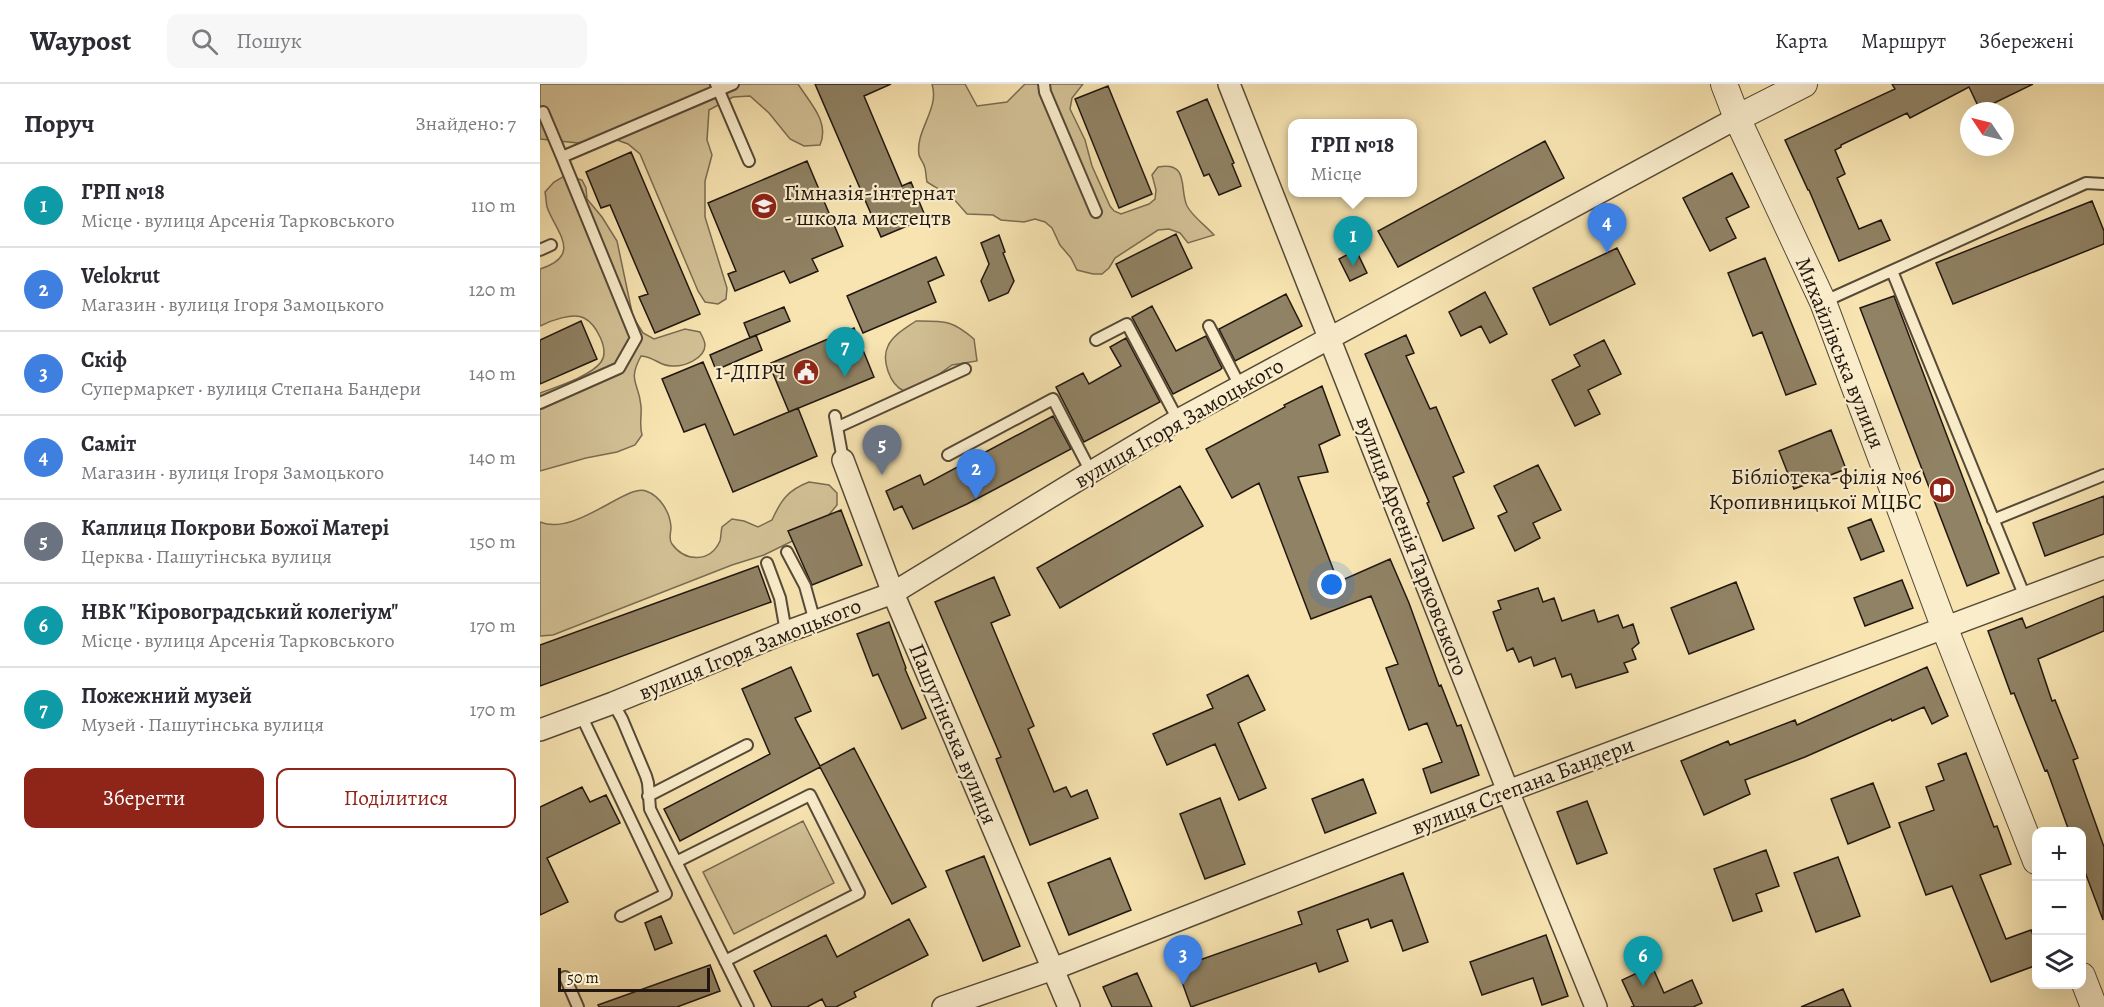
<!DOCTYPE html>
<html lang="uk">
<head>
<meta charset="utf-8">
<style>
  :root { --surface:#fff; --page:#f7f7f7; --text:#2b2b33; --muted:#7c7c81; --line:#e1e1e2; --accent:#8f2418 }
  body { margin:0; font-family:Alegreya,serif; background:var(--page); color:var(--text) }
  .controls { position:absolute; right:18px; bottom:18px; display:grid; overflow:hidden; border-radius:12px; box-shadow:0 6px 24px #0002 }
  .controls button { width:54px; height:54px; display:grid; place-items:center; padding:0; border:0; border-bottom:2px solid var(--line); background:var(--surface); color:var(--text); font:30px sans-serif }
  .compass { position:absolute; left:1420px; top:18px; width:54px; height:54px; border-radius:50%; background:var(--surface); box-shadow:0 6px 24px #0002; rotate:305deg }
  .scale { position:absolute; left:18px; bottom:15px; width:152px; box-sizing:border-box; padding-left:6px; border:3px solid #211710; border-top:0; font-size:16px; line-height:21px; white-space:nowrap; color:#211710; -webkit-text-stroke:4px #faedcc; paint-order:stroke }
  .you { position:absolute; left:792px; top:501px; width:21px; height:21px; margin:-15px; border:4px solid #fff; border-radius:50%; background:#1a73e8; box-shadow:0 0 0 9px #1a73e833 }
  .badge { display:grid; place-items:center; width:39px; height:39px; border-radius:50%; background:var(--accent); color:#fff; font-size:20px; font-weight:700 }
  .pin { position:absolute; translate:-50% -50px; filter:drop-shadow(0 2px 3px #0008) }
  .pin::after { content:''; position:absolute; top:32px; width:21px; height:18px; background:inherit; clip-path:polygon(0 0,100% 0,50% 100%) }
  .popup { position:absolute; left:748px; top:35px; width:129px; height:78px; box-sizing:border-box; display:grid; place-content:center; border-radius:12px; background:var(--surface); filter:drop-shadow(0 2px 4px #0005); font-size:20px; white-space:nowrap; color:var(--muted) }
  .popup b { font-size:22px; color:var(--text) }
  .popup::after { content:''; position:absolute; left:50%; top:100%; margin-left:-12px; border:12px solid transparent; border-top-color:var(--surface) }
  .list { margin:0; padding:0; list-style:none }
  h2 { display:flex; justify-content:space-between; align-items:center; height:78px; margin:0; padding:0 24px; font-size:26px }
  h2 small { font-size:20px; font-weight:400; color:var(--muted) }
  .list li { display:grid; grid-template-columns:39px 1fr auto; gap:18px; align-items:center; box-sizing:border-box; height:84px; padding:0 24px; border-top:2px solid var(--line) }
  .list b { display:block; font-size:22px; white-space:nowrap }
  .list p { margin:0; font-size:20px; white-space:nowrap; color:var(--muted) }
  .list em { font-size:20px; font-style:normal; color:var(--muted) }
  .actions { display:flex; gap:12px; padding:18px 24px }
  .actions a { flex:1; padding:14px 0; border:2px solid var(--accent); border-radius:12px; text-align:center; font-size:21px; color:var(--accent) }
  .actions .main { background:var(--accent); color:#fff }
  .icon { flex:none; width:33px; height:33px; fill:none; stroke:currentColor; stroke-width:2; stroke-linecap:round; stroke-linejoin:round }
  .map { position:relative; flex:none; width:1564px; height:923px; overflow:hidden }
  header { display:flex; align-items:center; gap:36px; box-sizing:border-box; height:84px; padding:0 30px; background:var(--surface); border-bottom:2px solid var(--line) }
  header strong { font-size:28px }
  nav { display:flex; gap:33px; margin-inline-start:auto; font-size:21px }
  .search { width:420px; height:54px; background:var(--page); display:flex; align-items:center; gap:15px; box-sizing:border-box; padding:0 21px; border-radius:12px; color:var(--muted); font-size:22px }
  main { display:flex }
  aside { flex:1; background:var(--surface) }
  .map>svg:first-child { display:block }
  .green { fill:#d3c196; stroke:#7a6c53; stroke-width:1.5 }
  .building { fill:#908264; stroke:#211710; stroke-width:1.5 }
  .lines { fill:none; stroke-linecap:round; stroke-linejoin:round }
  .service-casing { stroke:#564a38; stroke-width:14 }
  .minor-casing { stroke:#564a38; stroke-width:24 }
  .tertiary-casing { stroke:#564a38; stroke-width:28 }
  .service { stroke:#faedcc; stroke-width:10 }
  .minor { stroke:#faedcc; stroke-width:21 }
  .tertiary { stroke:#faedcc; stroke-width:26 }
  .labels { text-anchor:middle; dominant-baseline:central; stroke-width:4.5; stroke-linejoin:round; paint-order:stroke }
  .poi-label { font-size:22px; fill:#211710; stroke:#faedcc; text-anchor:end }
  .street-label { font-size:22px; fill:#211710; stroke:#faedcc }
</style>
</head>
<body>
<header>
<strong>Waypost</strong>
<div class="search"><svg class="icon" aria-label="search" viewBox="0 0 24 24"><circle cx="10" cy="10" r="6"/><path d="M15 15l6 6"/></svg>Пошук</div>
<nav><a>Карта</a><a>Маршрут</a><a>Збережені</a></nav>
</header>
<main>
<aside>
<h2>Поруч<small>Знайдено: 7</small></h2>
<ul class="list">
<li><span class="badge" style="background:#0f9aa8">1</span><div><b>ГРП №18</b><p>Місце · вулиця Арсенія Тарковського</p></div><em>110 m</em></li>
<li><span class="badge" style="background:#3f7fe0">2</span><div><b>Velokrut</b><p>Магазин · вулиця Ігоря Замоцького</p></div><em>120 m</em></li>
<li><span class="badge" style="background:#3f7fe0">3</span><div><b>Скіф</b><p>Супермаркет · вулиця Степана Бандери</p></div><em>140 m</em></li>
<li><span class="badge" style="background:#3f7fe0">4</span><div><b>Саміт</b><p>Магазин · вулиця Ігоря Замоцького</p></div><em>140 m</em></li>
<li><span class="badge" style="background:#6b7280">5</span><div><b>Каплиця Покрови Божої Матері</b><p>Церква · Пашутінська вулиця</p></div><em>150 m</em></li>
<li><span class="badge" style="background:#0f9aa8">6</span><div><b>НВК &quot;Кіровоградський колегіум&quot;</b><p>Місце · вулиця Арсенія Тарковського</p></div><em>170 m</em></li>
<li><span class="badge" style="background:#0f9aa8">7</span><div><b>Пожежний музей</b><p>Музей · Пашутінська вулиця</p></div><em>170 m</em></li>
</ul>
<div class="actions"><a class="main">Зберегти</a><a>Поділитися</a></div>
</aside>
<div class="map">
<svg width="1564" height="923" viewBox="0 0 1564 923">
  <rect width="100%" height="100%" fill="#f7e4b1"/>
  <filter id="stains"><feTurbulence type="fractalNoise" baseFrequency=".00333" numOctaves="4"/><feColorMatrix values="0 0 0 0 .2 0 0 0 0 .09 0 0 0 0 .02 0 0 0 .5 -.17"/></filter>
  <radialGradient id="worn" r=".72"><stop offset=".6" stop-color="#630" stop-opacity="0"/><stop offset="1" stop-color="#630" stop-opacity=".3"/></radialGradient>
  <path class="green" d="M0,0H258C270,19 290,38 280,61L264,62L250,55L229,29L210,12L193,13L169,26L167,56L172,71L165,97V133L187,204L186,215L178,220L165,218L158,207L100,70L88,60L66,52L38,59L0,55Z
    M392,0H425L437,22L467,18L485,0H543L532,14L530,25L545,56L552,82L570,122L574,127L581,130L609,120L615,115L616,106L612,91L618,83C650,77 639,105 647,122C653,133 666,142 674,151L648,159L640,149L629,145L618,146L575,174L569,184L562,190H553L537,186L531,174L520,161L512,144L505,138L495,135L484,138L461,136L453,131L427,130L413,114L387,98C386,94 386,88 385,84C384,79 380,75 379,71C375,46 400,25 392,0Z
    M26,91L42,96L46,104L47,115L62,133L77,157L93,233L103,249L114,255L145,245L160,248C162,252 165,257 165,261C165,275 143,283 132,282C119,282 115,273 101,272C87,298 99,298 101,322C102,332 99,340 102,351L95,361L77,368L46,374L0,387V309C16,303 51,292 61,278C70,266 56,240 44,234C33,228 10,237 0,242V185C44,171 15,147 7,123C6,118 6,113 5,108L14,98Z
    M376,237C405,237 412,236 434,255L437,277L412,281L373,309C370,308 367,309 364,307C350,301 341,276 348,262C353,251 366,244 376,237Z
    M269,398L289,401L297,409V421L277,445L224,471L192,481L13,551L0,552V438C35,453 87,399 106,407C120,412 130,428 131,443C131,450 128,455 132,460C145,478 170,479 180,457C181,453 181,447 182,443L192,435L204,437L218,443L232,436C241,416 248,406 269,398Z
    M263,737L294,799L194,850L163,788Z"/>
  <path class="building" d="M275,0H351L324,12L362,102L371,98L386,134L341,153Z
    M1352,0H1493L1440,26L1429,3L1370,34L1367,29L1301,61V63L1295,66L1305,90L1297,94L1319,145L1341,136L1350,156L1299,177L1269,106H1268L1245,56L1355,5Z
    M568,2L612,110L579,124L535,15Z
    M667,15L694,79L692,80L701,102L679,111L669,90L664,92L637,28Z
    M1005,57L1024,94L858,183L838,147Z
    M91,68L160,230L115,249L99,213L108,210L70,121L61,124L46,88Z
    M267,77L303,162L272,175L278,187L250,199L244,187L195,207L188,190L196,187L168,119Z
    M1192,89L1209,123L1186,134L1196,154L1170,167L1143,114Z
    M1552,117L1564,147V160L1413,220L1396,179Z
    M636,150L652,184L592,213L576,180Z
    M459,151L465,168L463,169L474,197L468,209L449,217L441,197L449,180L441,159Z
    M1077,164L1095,200L1010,241L993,204Z
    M816,166L827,189L810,197L799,175Z
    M396,173L404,191L388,198L396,218L323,249L307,212Z
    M1225,174L1276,300L1246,311L1222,248L1213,252L1188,189Z
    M945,208L967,250L950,259L941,242L921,252L909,228Z
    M746,210L762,242L695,277L679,245Z
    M1354,212L1459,489L1427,502L1320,224Z
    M612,222L636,267L666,252L682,284L680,286L633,310L592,233Z
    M244,223L250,237L210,254L204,239Z
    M41,237L57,275L0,300V256Z
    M314,244L334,293L249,328L229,280Z
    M216,251L222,266L176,286L170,271Z
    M866,251L874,269L866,272L890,325L896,323L924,388L913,393L934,444L903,457L887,419L889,418L825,270Z
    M586,254L620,318L544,358L516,303L543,289L549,300L581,282L570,263Z
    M1064,256L1081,290L1048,306L1060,330L1035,342L1012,296L1040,282L1034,271Z
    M163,278L194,351L258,324L277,372L193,408L165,340L144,348L122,295Z
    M782,302L800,351L779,361L788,388L758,393L798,498L850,475L869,519L899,602L901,601L917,642L921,641L939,691L891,709L883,685L902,678L887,639L869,646L846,584L858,580L831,512L771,535L719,399L692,414L666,365L745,323L744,321Z
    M513,332L531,365L427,420L373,445L362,422L354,426L346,407L380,391L384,401Z
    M1291,346L1306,385L1254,405L1239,367Z
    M998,381L1021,426L993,439L1000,454L975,467L958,432L967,428L954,402Z
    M640,402L663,442L520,524L497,484Z
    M1564,412V450L1505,472L1493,439Z
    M301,426L322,481L272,501L248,447Z
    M1331,435L1344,467L1321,476L1308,444Z
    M218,482L231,518L0,602V561Z
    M454,493L470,531L451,539L494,642L488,645L514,708L526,703L531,713L547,706L558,734L490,761L456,675L461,673L395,518Z
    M1362,496L1373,524L1325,542L1314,514Z
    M1196,498L1214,545L1149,570L1131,524Z
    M998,504L1003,518L1014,514L1022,537L1054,526L1058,538L1078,531L1083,544L1093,540L1099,559L1092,565L1096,575L1084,579L1088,588L1036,604L1031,590L1022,593L1015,574L994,582L991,573L979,578L973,564L967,567L953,528L961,525L958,517Z
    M1564,512V547L1498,575L1512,617L1515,616L1538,674L1533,676L1564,763L1563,836L1542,780V747H1529L1507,686L1505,687L1474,609L1471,610L1448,547L1482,534L1486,544Z
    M349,538L366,584L365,585L386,634L362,645L338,590L333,592L317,550Z
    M251,583L271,627L255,634L280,682L314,664L386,803L352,820L280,683L140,757L124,725L230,670L202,605Z
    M1387,583L1408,632L1392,640L1384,623L1352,637L1351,635L1265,673L1205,696L1210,710L1164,731L1141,677L1188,657L1190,661L1255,636L1257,641Z
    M708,591L725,626L698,639L726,704L699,716L675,660L627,681L613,650L673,624L667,611Z
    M1426,669L1454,743L1457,742L1471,780L1440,791L1466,855L1491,846L1497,860V881L1451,898L1412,802L1386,811L1359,739L1394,726L1386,703L1404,696L1398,680Z
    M823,695L836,729L785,749L772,715Z
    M1333,699L1350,743L1308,760L1291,715Z
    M42,703L50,718L66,711L80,739L7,774L28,818L0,831V723Z
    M680,714L705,780L665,795L640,730Z
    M1047,717L1067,769L1037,780L1017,728Z
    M1226,766L1239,802L1216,810L1222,827L1193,837L1174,785Z
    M444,772L480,862L443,877L406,787Z
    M1298,773L1320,832L1276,848L1254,789Z
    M570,774L591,826L529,851L508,799Z
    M863,789L888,858L863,867L852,836L831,844L828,835L797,846L808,877L779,888L776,879L651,923L637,884L762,840L758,828Z
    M121,832L132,859L115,866L105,839Z
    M369,835L388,871L314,908L316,913L296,923H286L282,915L267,923H232L214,887L286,851L297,873Z
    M1006,851L1028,912L1002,921L993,894L942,911L930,878Z
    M170,881L180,907L137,923H59L58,921Z
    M1112,882L1124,909L1152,896L1162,919L1153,923H1091L1094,922L1082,896Z
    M597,889L612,923H572L563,903Z
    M1303,905L1311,923H1261Z"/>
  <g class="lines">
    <defs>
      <path id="service" d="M176,0L209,77
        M504,0L505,8L556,128
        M3,28L22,73L193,0
        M0,166L11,161
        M1352,187L1485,513
        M1283,218L1546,99L1564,100
        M669,242L700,302
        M556,256L587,240L638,336
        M0,319L79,284L96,254L22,73
        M295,332L303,376
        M298,343L425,285
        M408,371L513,315L551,388
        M1453,436L1564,391
        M247,468L265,502L275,538
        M227,479L240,514L246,548
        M73,619L82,635L106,692L108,699L110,725L208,923
        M41,631L126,810L81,832
        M108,712L207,661
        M136,778L270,711L319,809L185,877
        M25,893L38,923"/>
      <path id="minor" d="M689,0L968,707L1056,923
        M303,376L353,509L529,923
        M0,646L73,619L246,548L353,509L551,388L638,336L1197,34
        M403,923L513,885L968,707L1564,484"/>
      <path id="tertiary" d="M1184,0L1197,34L1283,218L1405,545L1496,777
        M1197,34L1264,0
        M1542,892L1554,923"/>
    </defs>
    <use href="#service" class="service-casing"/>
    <use href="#minor" class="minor-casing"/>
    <use href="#tertiary" class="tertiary-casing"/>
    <use href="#service" class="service"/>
    <use href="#minor" class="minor"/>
    <use href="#tertiary" class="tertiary"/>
  </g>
  <defs>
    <symbol id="school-disc" viewBox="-11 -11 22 22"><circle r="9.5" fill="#8f2418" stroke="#faedcc"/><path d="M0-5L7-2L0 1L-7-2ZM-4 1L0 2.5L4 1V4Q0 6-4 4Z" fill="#fff"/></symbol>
    <symbol id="civic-disc" viewBox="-11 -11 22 22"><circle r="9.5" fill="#8f2418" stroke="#faedcc"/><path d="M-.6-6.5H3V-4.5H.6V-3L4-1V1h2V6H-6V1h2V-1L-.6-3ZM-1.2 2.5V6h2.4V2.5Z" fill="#fff"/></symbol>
    <symbol id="library-disc" viewBox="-11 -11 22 22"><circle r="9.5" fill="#8f2418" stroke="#faedcc"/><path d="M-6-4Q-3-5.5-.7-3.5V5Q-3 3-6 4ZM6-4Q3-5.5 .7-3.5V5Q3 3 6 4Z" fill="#fff"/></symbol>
  </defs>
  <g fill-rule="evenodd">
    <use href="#school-disc" x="209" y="107" width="30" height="30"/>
    <use href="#civic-disc" x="251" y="273" width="30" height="30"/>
    <use href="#library-disc" x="1387" y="391" width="30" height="30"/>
  </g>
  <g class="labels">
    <g class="poi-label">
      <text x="244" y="109" text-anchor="start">Гімназія-інтернат<tspan x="244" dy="25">- школа мистецтв</tspan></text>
      <text x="246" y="288">1-ДПРЧ</text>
      <text x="1382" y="393">Бібліотека-філія №6<tspan x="1382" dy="25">Кропивницької МЦБС</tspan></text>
    </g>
    <g class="street-label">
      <text transform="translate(1300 269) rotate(68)">Михайлівська вулиця</text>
      <text transform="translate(639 339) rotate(-30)">вулиця Ігоря Замоцького</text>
      <text transform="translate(872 462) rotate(69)">вулиця Арсенія Тарковського</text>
      <text transform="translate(210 565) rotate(-22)">вулиця Ігоря Замоцького</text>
      <text transform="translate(413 650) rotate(67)">Пашутінська вулиця</text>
      <text transform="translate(983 702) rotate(-21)">вулиця Степана Бандери</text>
    </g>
  </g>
  <rect width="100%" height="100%" filter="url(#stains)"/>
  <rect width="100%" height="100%" fill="url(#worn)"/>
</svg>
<div class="controls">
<button>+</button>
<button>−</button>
<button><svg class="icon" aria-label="layers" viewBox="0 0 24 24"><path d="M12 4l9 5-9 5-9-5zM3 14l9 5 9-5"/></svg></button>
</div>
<svg class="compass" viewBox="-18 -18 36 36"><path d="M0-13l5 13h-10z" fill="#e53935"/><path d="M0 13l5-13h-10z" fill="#7c7c81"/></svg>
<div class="scale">50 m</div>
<div class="you"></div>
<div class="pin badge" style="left:813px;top:182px;background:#0f9aa8">1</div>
<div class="popup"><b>ГРП №18</b>Місце</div>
<div class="pin badge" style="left:436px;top:415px;background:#3f7fe0">2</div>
<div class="pin badge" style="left:643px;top:901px;background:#3f7fe0">3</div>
<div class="pin badge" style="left:1067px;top:169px;background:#3f7fe0">4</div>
<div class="pin badge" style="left:342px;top:391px;background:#6b7280">5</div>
<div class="pin badge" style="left:1103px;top:902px;background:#0f9aa8">6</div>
<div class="pin badge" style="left:305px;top:293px;background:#0f9aa8">7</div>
</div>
</main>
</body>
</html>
